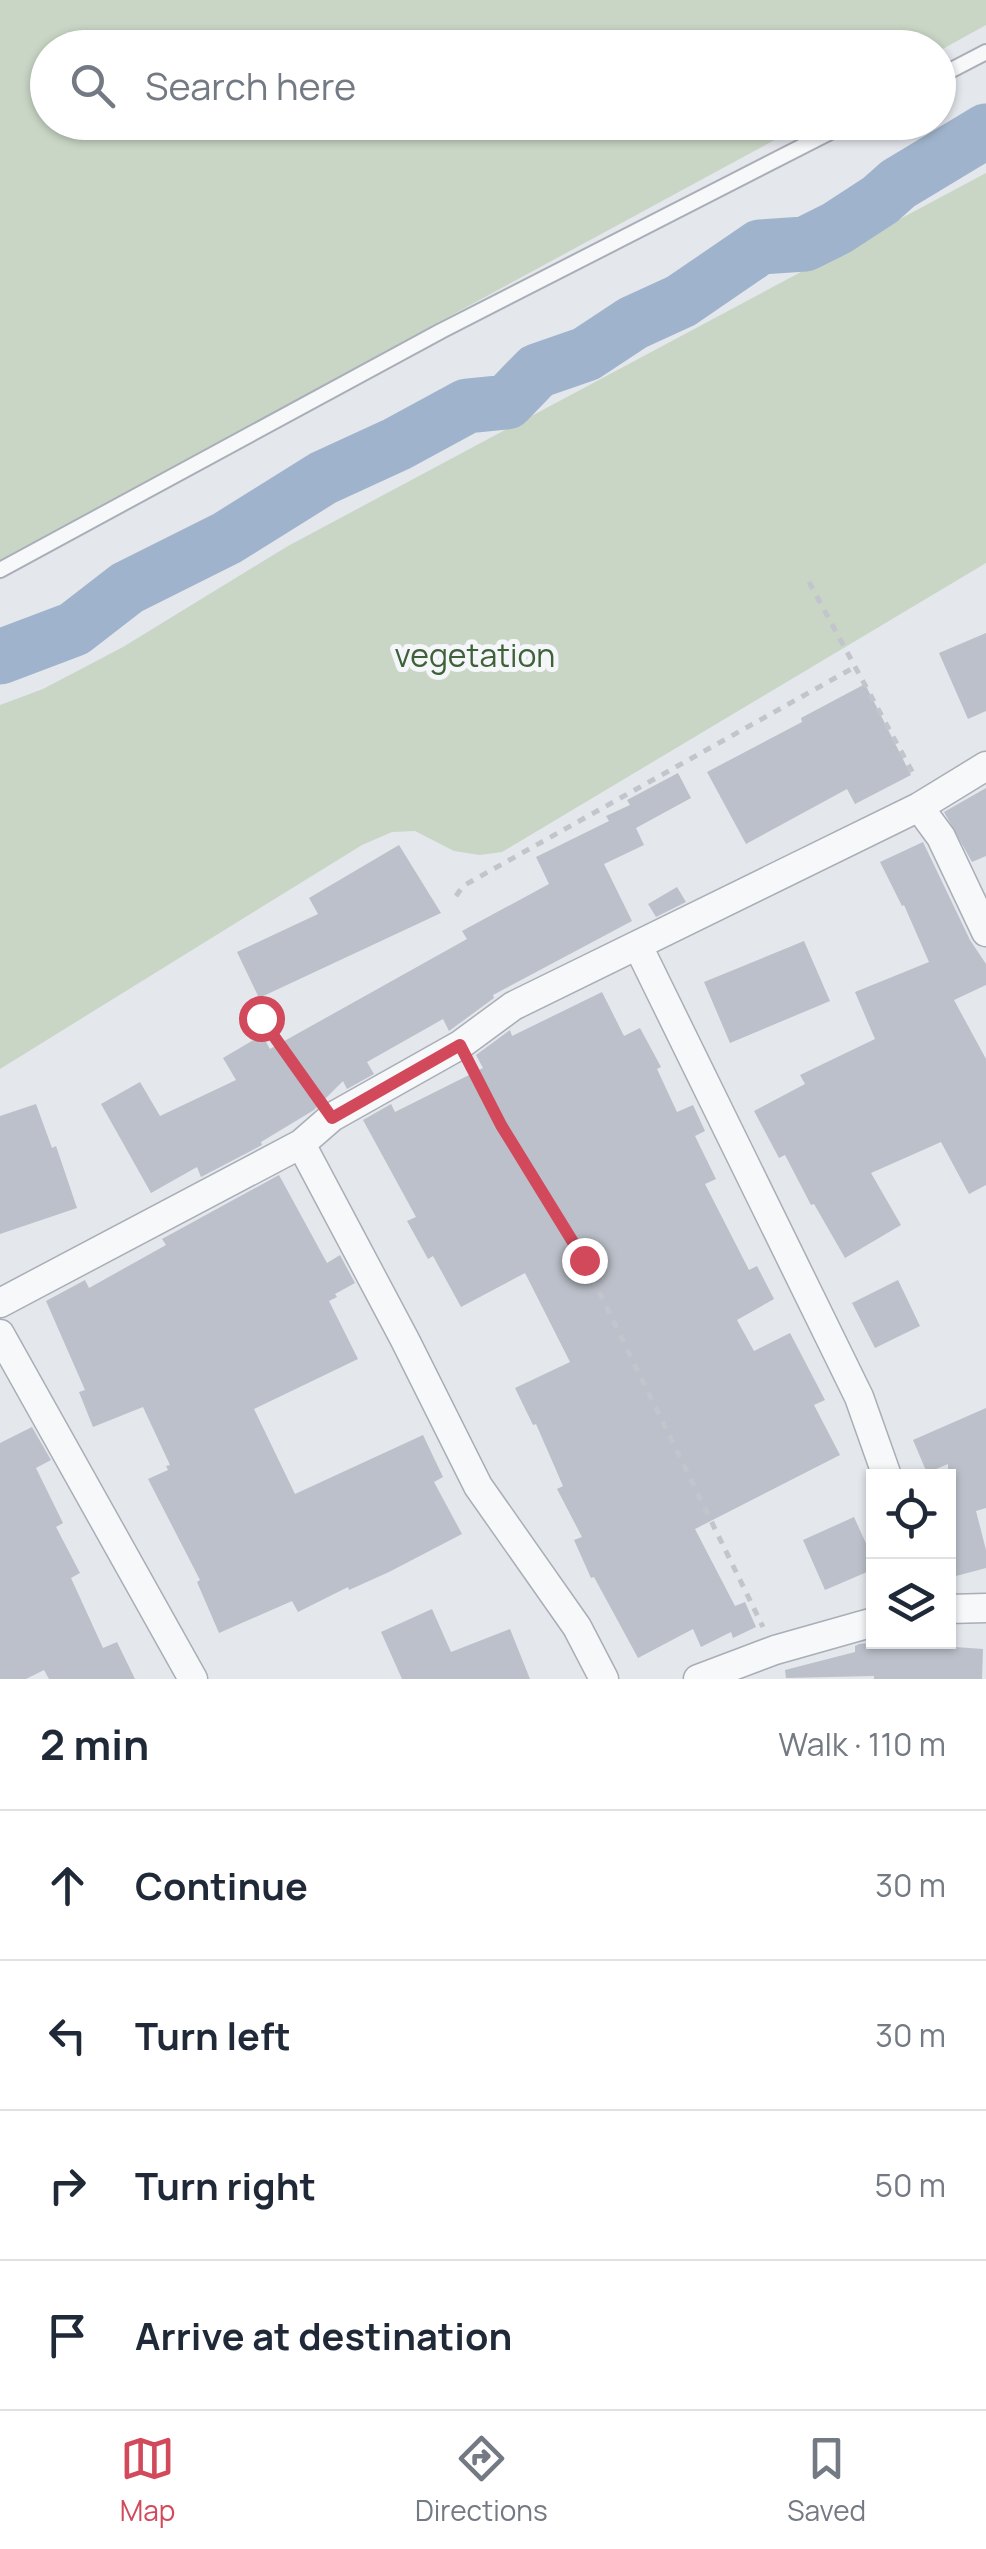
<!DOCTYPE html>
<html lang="en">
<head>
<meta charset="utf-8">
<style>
  :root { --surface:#fff; --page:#f6f6f7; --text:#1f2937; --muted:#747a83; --line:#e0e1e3; --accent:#d1495b }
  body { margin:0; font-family:Manrope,sans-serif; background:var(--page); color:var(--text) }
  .controls { position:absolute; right:30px; bottom:30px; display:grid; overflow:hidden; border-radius:0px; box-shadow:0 2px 8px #0004 }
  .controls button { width:90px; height:90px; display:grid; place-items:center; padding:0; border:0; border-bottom:2px solid var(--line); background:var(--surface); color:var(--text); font:50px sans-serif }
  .stop { position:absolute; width:30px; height:30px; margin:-22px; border:8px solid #d1495b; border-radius:50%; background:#fff }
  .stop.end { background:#d1495b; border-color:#fff; box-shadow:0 2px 10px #0008 }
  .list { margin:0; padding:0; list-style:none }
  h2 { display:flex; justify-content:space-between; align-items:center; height:130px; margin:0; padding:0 40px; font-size:42px }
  h2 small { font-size:32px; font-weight:400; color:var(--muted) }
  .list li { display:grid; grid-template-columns:65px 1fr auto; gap:30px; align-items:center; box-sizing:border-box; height:150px; padding:0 40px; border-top:2px solid var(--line) }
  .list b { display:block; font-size:38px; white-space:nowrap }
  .list em { font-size:32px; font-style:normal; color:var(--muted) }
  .icon { flex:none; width:55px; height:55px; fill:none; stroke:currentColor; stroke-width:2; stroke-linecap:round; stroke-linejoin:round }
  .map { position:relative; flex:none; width:986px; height:1679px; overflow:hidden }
  .search { position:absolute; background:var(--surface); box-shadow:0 2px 8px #0004; left:30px; right:30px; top:30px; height:110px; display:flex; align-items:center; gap:25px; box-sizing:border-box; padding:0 35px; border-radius:55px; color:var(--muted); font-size:38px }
  .sheet { height:730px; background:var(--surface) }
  nav { display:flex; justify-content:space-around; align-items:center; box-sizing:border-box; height:140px; border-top:2px solid var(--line); background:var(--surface); font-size:28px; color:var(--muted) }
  nav a { display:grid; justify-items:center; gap:5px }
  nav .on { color:var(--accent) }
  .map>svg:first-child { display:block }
  .green { fill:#c9d6c5 }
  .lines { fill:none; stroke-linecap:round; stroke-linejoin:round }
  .river { stroke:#9fb4cc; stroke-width:55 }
  .building { fill:#bbc0ca }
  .service-casing { stroke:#a9aeb7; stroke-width:18 }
  .minor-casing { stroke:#a9aeb7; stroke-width:31 }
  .path { stroke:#c2c5cb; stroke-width:5; stroke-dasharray:8 8; stroke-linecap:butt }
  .service { stroke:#f7f8fa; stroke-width:14 }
  .minor { stroke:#f7f8fa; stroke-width:28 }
  .route { stroke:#d1495b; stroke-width:12 }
  .labels { text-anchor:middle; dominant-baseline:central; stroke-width:10; stroke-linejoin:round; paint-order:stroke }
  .park-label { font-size:32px; fill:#3f6138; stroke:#f4f6f9 }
</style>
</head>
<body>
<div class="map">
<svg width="986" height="1679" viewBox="0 0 986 1679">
  <rect width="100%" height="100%" fill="#e4e7ec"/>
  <path class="green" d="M0,0H986V25L939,51L938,48H48V122L806,123L0,560Z
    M986,173V563L502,852L480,855L454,851L415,831L392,832L362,845L0,1069V705L43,689L123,647L288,546Z"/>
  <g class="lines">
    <path class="river" d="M0,657L74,629L127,588L227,538L323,478L397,444L467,406L507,402L537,371L586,354L633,323L681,301L760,247L805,244L837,228L880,200L898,184L986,131"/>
  </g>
  <path class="building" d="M986,633V711L968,719L939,653Z
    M865,684L911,775L855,804L847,789L746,844L707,772L802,722L801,718Z
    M678,773L691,798L636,828L644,845L604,864L632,921L493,995L494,998L449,1031L443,1019L367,1062L374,1074L347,1089L343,1081L314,1110L261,1142L262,1145L201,1177L197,1167L151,1193L101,1104L140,1082L160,1116L236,1080L223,1058L262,1035L270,1049L467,939L462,931L549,884L536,857L609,821L606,816L630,805L627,800Z
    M986,788V856L972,862L944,812Z
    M923,842L970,940L986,964V985L954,1000L986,1059V1185L969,1194L941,1142L871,1173L901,1225L845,1258L814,1204L811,1205L785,1155L779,1158L754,1111L805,1084L800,1075L875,1039L855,992L929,962L904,905L902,906L880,862Z
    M399,845L441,913L259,998L237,952L318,914L309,898Z
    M677,887L686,902L656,917L648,904Z
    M804,941L830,1001L730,1043L704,982Z
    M602,992L624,1036L640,1028L661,1067L657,1069L677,1112L693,1105L705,1131L695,1136L716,1179L705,1184L749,1270L757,1266L774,1299L737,1320L754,1351L790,1333L825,1400L814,1405L840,1455L695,1529L735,1606L745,1602L756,1627L733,1638L731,1632L701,1647L693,1629L638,1658L594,1577L591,1578L574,1540L582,1537L557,1489L563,1486L536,1424L533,1425L515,1388L570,1362L525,1273L461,1307L433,1256L428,1259L407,1221L416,1217L363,1120L391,1104L395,1112L483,1068L476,1055L510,1030L512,1036Z
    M36,1104L52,1148L56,1146L77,1208L0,1234V1116Z
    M279,1175L327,1263L340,1255L355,1283L335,1294L337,1297L329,1301L358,1359L254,1409L295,1494L423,1435L443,1477L434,1482L462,1534L389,1572L349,1590L348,1587L298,1612L292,1601L219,1633L197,1582L200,1580L148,1479L168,1470L166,1466L170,1465L143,1407L93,1427L79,1392L85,1390L46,1301L85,1280L89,1288L166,1245L162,1239Z
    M898,1280L920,1326L875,1348L852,1303Z
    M986,1408V1508L976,1511L986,1550V1568L956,1576L948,1548V1464L927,1473L913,1440Z
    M32,1427L51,1460L36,1468L63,1523L56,1527L80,1573L71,1578L103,1648L117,1642L135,1679H49L44,1670L26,1679H0V1443Z
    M854,1517L874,1561V1569L825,1590L803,1540Z
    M432,1609L451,1652L510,1629L530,1679H402L381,1632Z
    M885,1642H955V1647L983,1649L982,1679H874V1676L786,1678L785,1670L855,1652V1646L859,1644Z"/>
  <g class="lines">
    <defs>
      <path id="service" d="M938,77L986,52
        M0,570L441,331L850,122"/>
      <path id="minor" d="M919,807L941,837L986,932
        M638,946L859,1397L887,1476
        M301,1144L405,1340L478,1486L577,1627L604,1679
        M0,1303L301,1144L332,1117L460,1045L513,1006L919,807L986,766
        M0,1334L193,1679
        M948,1609L986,1608
        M698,1679L775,1650L874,1622"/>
    </defs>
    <use href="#service" class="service-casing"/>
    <use href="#minor" class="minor-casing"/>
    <path class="path" d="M809,582L915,777
      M456,896L463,886L853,668
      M261,1018L315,1093
      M472,1070L501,1125L584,1261L763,1627"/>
    <use href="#service" class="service"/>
    <use href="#minor" class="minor"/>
  </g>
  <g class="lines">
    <path class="route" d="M261,1018L332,1118L460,1045L501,1125L584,1260"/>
  </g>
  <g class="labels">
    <g class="park-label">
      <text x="475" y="655">vegetation</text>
    </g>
  </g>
</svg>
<div class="controls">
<button><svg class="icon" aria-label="locate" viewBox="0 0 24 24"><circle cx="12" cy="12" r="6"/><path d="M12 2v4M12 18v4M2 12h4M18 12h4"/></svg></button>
<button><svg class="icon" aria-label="layers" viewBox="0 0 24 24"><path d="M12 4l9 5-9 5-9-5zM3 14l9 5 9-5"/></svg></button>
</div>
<div class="stop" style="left:261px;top:1018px"></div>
<div class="stop end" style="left:584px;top:1260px"></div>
<div class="search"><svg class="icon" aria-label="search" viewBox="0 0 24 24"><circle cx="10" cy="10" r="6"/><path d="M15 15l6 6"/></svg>Search here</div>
</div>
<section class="sheet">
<h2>2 min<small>Walk · 110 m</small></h2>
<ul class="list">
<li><svg class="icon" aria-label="ahead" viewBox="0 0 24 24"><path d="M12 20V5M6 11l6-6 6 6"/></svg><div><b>Continue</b></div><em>30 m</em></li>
<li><svg class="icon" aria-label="left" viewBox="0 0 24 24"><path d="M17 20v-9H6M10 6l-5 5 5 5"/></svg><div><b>Turn left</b></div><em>30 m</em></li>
<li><svg class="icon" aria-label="right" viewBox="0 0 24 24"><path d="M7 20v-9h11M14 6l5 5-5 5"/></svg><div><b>Turn right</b></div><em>50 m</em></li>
<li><svg class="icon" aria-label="arrive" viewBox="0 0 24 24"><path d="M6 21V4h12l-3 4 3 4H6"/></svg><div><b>Arrive at destination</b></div></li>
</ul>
</section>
<nav>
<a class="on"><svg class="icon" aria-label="map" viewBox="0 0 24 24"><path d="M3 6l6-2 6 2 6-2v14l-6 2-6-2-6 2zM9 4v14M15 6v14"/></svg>Map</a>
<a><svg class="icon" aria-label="directions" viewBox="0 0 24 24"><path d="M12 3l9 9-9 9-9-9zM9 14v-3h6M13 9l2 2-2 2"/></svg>Directions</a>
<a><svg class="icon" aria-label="saved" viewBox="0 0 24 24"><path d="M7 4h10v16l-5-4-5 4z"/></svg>Saved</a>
</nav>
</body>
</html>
